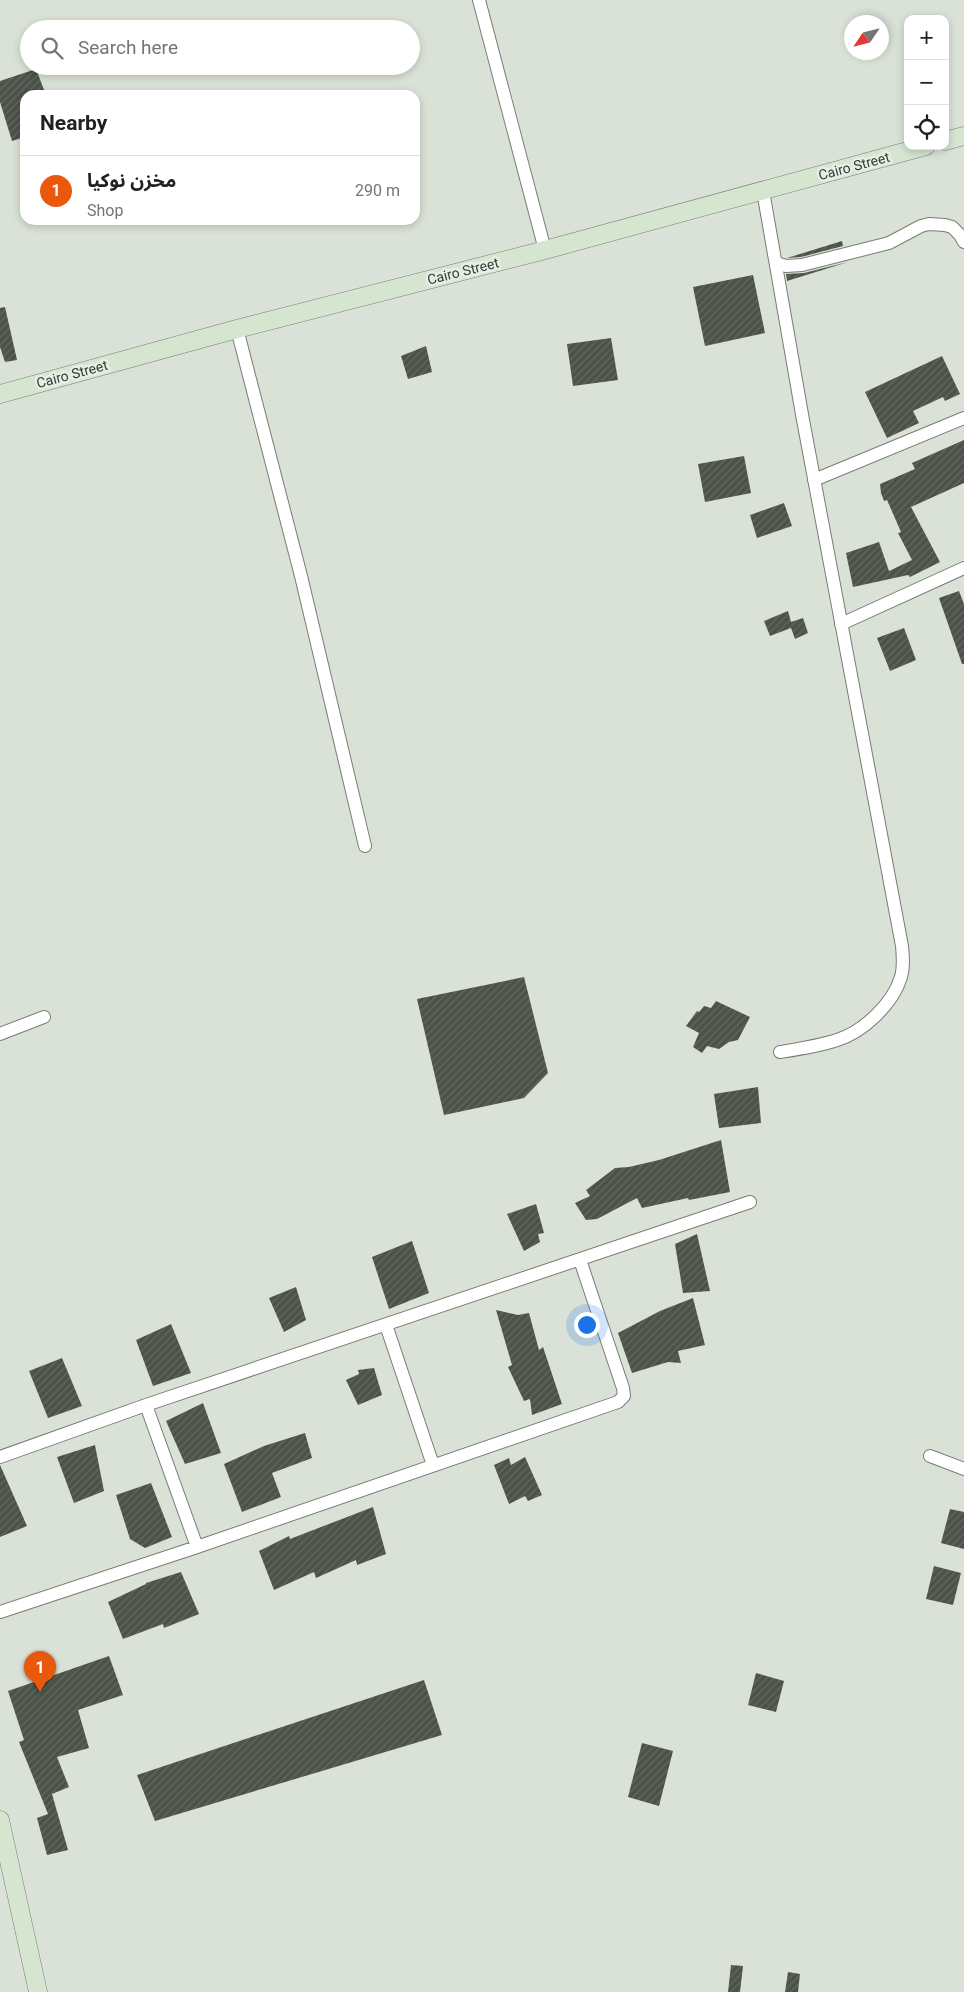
<!DOCTYPE html>
<html lang="en">
<head>
<meta charset="utf-8">
<style>
  :root { --surface:#fff; --page:#f2f2f2; --text:#202124; --muted:#757577; --line:#e0e0e0; --accent:#ea580c }
  body { margin:0; font-family:Roboto,"Noto Sans Arabic",sans-serif; background:var(--page); color:var(--text) }
  .controls { position:absolute; right:15px; top:15px; display:grid; overflow:hidden; border-radius:10px; box-shadow:0 2px 8px #0003 }
  .controls button { width:45px; height:45px; display:grid; place-items:center; padding:0; border:0; border-bottom:1px solid var(--line); background:var(--surface); color:var(--text); font:25px sans-serif }
  .compass { position:absolute; left:844px; top:15px; width:45px; height:45px; border-radius:50%; background:var(--surface); box-shadow:0 2px 8px #0003; rotate:235deg }
  .you { position:absolute; left:586px; top:1324px; width:18px; height:18px; margin:-12px; border:4px solid #fff; border-radius:50%; background:#1a73e8; box-shadow:0 0 0 8px #1a73e833 }
  .badge { display:grid; place-items:center; width:32px; height:32px; border-radius:50%; background:var(--accent); color:#fff; font-size:16px; font-weight:700 }
  .pin { position:absolute; translate:-50% -41px; filter:drop-shadow(0 1px 2px #0008) }
  .pin::after { content:''; position:absolute; top:26px; width:18px; height:15px; background:inherit; clip-path:polygon(0 0,100% 0,50% 100%) }
  .list { margin:0; padding:0; list-style:none }
  h2 { display:flex; justify-content:space-between; align-items:center; height:65px; margin:0; padding:0 20px; font-size:21px }
  h2 small { font-size:16px; font-weight:400; color:var(--muted) }
  .list li { display:grid; grid-template-columns:32px 1fr auto; gap:15px; align-items:center; box-sizing:border-box; height:70px; padding:0 20px; border-top:1px solid var(--line) }
  .list b { display:block; font-size:19px; white-space:nowrap }
  .list p { margin:0; font-size:16px; white-space:nowrap; color:var(--muted) }
  .list em { font-size:16px; font-style:normal; color:var(--muted) }
  .icon { flex:none; width:28px; height:28px; fill:none; stroke:currentColor; stroke-width:2; stroke-linecap:round; stroke-linejoin:round }
  .map { position:relative; flex:none; width:964px; height:1992px; overflow:hidden }
  .search { position:absolute; background:var(--surface); box-shadow:0 2px 8px #0003; left:20px; top:20px; width:400px; height:55px; display:flex; align-items:center; gap:12px; box-sizing:border-box; padding:0 18px; border-radius:28px; color:var(--muted); font-size:19px }
  .panel { position:absolute; background:var(--surface); box-shadow:0 2px 8px #0003; left:20px; top:90px; width:400px; height:135px; border-radius:15px }
  .map>svg:first-child { display:block }
  .building { fill:url(#building-hatch) }
  .lines { fill:none; stroke-linecap:round; stroke-linejoin:round }
  .street-casing { stroke:#767d74; stroke-width:14 }
  .secondary-casing { stroke:#767d74; stroke-width:19 }
  .street { stroke:#fff; stroke-width:12 }
  .secondary { stroke:#d5e5d0; stroke-width:18 }
  .labels { text-anchor:middle; dominant-baseline:central; stroke-width:5; stroke-linejoin:round; paint-order:stroke }
  .street-label { font-size:14px; fill:#363a35; stroke:#e7efe5 }
</style>
</head>
<body>
<div class="map">
<svg width="964" height="1992" viewBox="0 0 964 1992">
  <defs>
    <pattern id="building-hatch" width="6" height="6" patternUnits="userSpaceOnUse" patternTransform="scale(1.25)"><rect width="6" height="6" fill="#4b5249"/><path d="M-1 1l2-2M0 6l6-6M5 7l2-2" fill="none" stroke="#636961"/></pattern>
  </defs>
  <rect width="100%" height="100%" fill="#dae2d7"/>
  <path class="building" d="M36,69L46,95H25V137L12,141L0,102V81Z
    M842,241L843,246L801,257L787,258Z
    M848,262L787,281L786,274L804,273Z
    M753,275L765,333L705,346L693,287Z
    M5,307L17,360L5,362L0,347V308Z
    M611,338L618,380L573,386L567,344Z
    M426,346L432,372L408,379L401,356Z
    M942,356L960,394L945,401L943,397L913,411L919,423L887,438L865,392Z
    M964,440V483L911,507L940,562L910,577L908,575L853,587L846,553L879,542L889,571L912,560L898,533L901,532L887,500L884,501L881,493L880,484L915,469L912,463Z
    M744,456L751,493L705,502L698,464Z
    M784,503L792,526L757,538L750,515Z
    M959,591L964,604V664H962L939,598Z
    M788,611L791,622L803,618L808,633L795,639L791,628L770,636L764,621Z
    M904,628L916,660L890,671L877,638Z
    M524,977L548,1073L524,1098L444,1115L417,999Z
    M716,1001L750,1017L738,1040L729,1042L719,1049L707,1046L702,1053L693,1047L699,1033L686,1026L697,1011L699,1012L704,1006L711,1008Z
    M758,1087L761,1123L719,1128L714,1094Z
    M721,1140L730,1192L689,1200L688,1198L642,1208L637,1198L597,1219L586,1220L575,1203L590,1196L586,1190L615,1168L629,1167L659,1160Z
    M536,1204L544,1233L538,1234L540,1242L524,1251L507,1214Z
    M697,1234L710,1291L683,1293L675,1244Z
    M412,1241L429,1293L389,1309L372,1257Z
    M296,1287L306,1320L284,1332L269,1298Z
    M693,1298L705,1345L678,1351L681,1363L668,1362L632,1373L618,1333L660,1311Z
    M496,1310L518,1315L529,1313L539,1350L543,1347L562,1404L532,1415L530,1399L524,1401L508,1367L512,1365Z
    M171,1324L191,1373L153,1386L136,1340Z
    M62,1358L82,1406L48,1418L29,1371Z
    M374,1368L382,1395L358,1405L346,1380L359,1374L358,1370Z
    M203,1403L221,1453L185,1464L166,1421Z
    M305,1433L312,1458L272,1473L281,1497L242,1512L224,1464L264,1446Z
    M95,1445L104,1491L74,1503L57,1457Z
    M525,1457L542,1495L528,1501L525,1496L509,1504L494,1465L509,1458L511,1465Z
    M0,1465L27,1526L0,1537Z
    M151,1483L172,1537L145,1548L130,1539L116,1495Z
    M373,1507L386,1554L357,1565L356,1560L316,1578L314,1572L274,1590L259,1551L289,1536L290,1539Z
    M950,1509L964,1512V1549L941,1543Z
    M934,1566L961,1573L953,1605L926,1599Z
    M181,1572L199,1614L164,1628L163,1624L123,1639L108,1602L146,1584V1583Z
    M109,1656L123,1695L78,1710L89,1748L57,1757L69,1787L52,1794L68,1850L47,1855L37,1818L48,1814L19,1742L24,1740L8,1691Z
    M756,1673L784,1681L776,1712L748,1705Z
    M424,1680L442,1735L155,1821L137,1775Z
    M642,1743L673,1751L659,1806L628,1797Z
    M731,1965L743,1966L740,1992H728Z
    M788,1972L800,1974L798,1992H785Z"/>
  <g class="lines">
    <defs>
      <path id="street" d="M479,0L545,250
        M763,191L803,420L902,946C903,957 904,967 901,977C893,1004 863,1032 837,1040C819,1046 799,1049 780,1052
        M776,263L786,266L802,265L889,243L921,226L929,224L945,225L952,227L960,235L964,242
        M237,329L301,576L365,846
        M814,480L964,418
        M841,624L964,568
        M0,1034L44,1017
        M386,1325L433,1465
        M146,1405L197,1547
        M930,1456L964,1469
        M0,1457L146,1405L750,1202
        M0,1612L197,1547L618,1402L624,1396L623,1388L580,1260"/>
      <path id="secondary" d="M945,141L964,136
        M0,394L237,329L545,250L926,146
        M0,1820L38,1992"/>
    </defs>
    <use href="#street" class="street-casing"/>
    <use href="#secondary" class="secondary-casing"/>
    <use href="#street" class="street"/>
    <use href="#secondary" class="secondary"/>
  </g>
  <g class="labels">
    <g class="street-label">
      <text transform="translate(854 166) rotate(-15)">Cairo Street</text>
      <text transform="translate(463 271) rotate(-14)">Cairo Street</text>
      <text transform="translate(72 374) rotate(-15)">Cairo Street</text>
    </g>
  </g>
</svg>
<div class="controls">
<button>+</button>
<button>−</button>
<button><svg class="icon" aria-label="locate" viewBox="0 0 24 24"><circle cx="12" cy="12" r="6"/><path d="M12 2v4M12 18v4M2 12h4M18 12h4"/></svg></button>
</div>
<svg class="compass" viewBox="-18 -18 36 36"><path d="M0-13l5 13h-10z" fill="#e53935"/><path d="M0 13l5-13h-10z" fill="#757577"/></svg>
<div class="you"></div>
<div class="pin badge" style="left:40px;top:1692px">1</div>
<div class="search"><svg class="icon" aria-label="search" viewBox="0 0 24 24"><circle cx="10" cy="10" r="6"/><path d="M15 15l6 6"/></svg>Search here</div>
<section class="panel">
<h2>Nearby<small></small></h2>
<ul class="list">
<li><span class="badge">1</span><div><b>مخزن نوكيا</b><p>Shop</p></div><em>290 m</em></li>
</ul>
</section>
</div>
</body>
</html>
